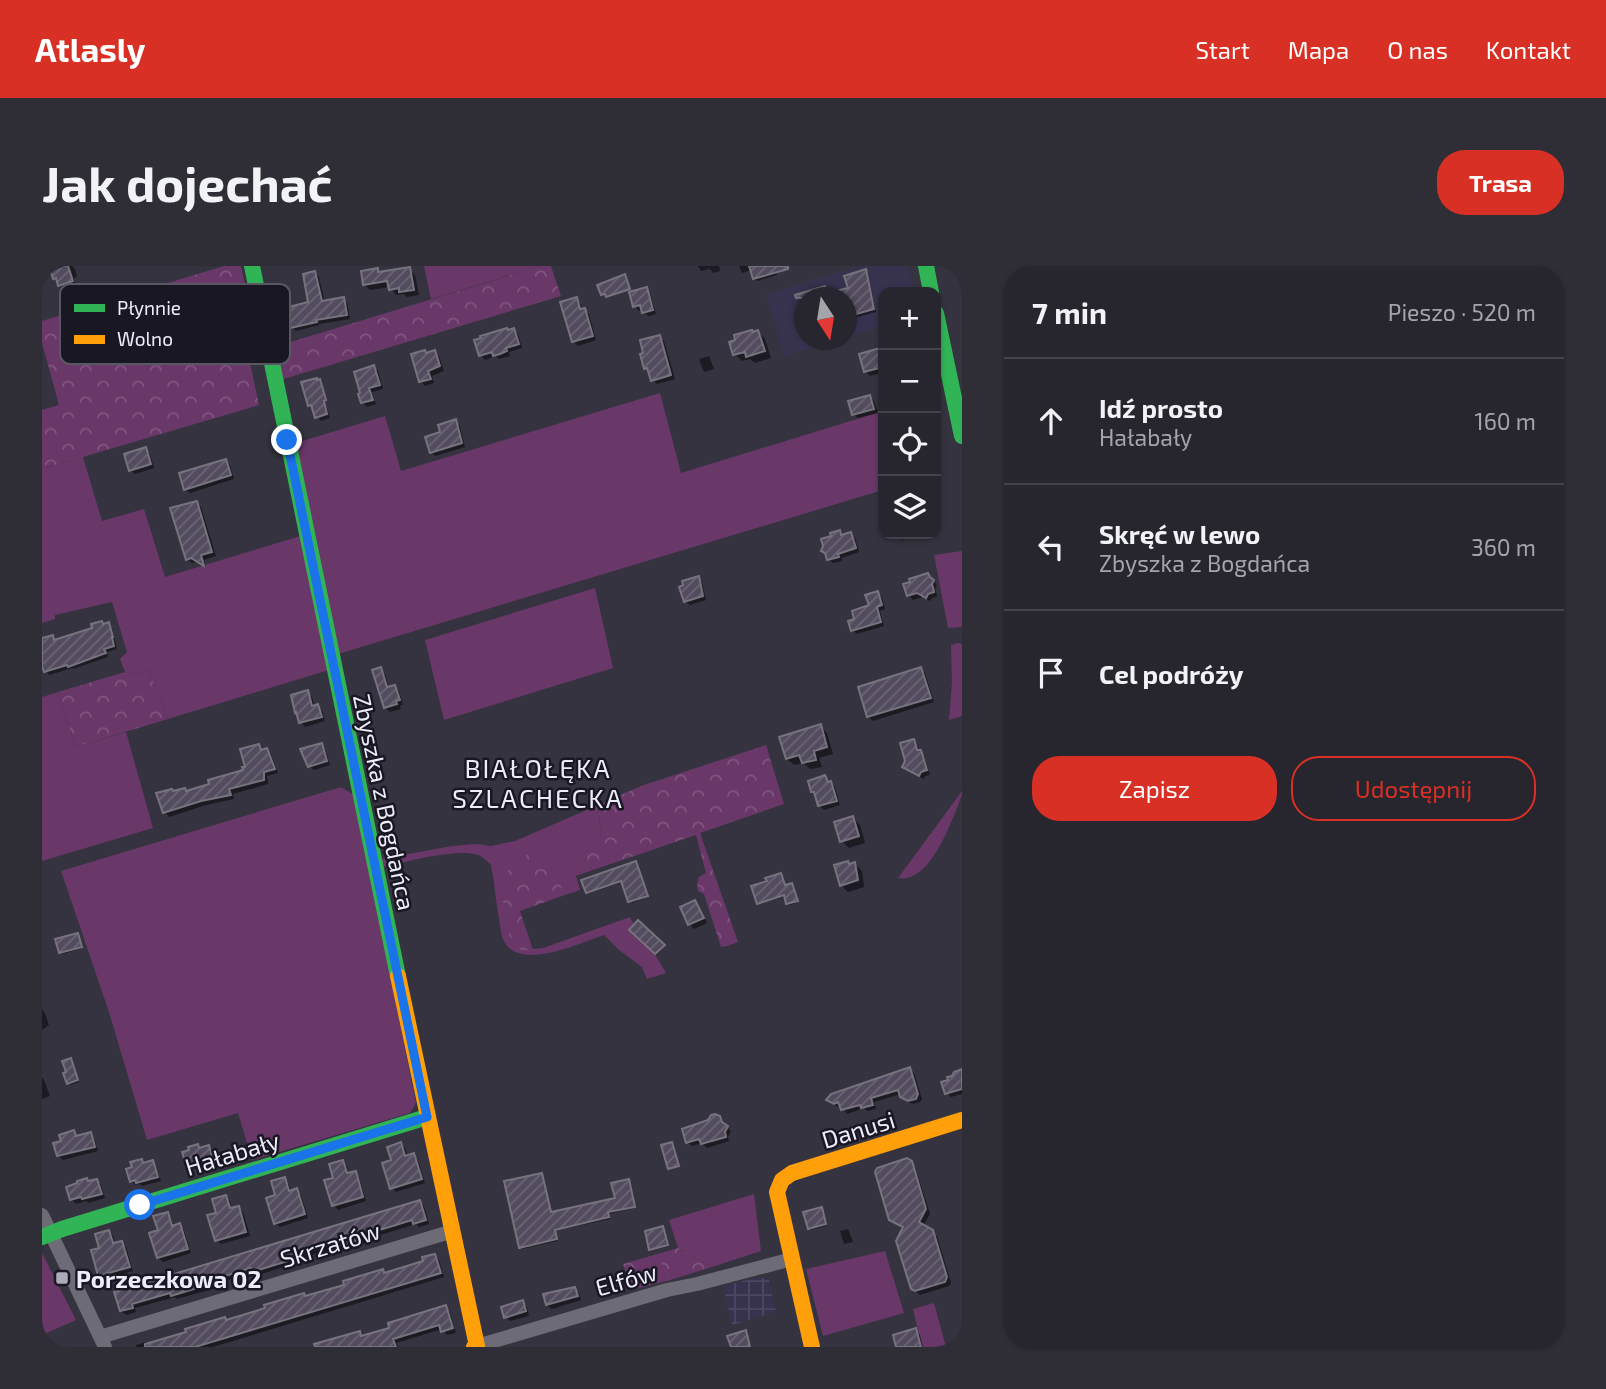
<!DOCTYPE html>
<html lang="pl">
<head>
<meta charset="utf-8">
<style>
  :root { --surface:#27262f; --page:#2f2e37; --text:#f1f3f6; --muted:#a4a5aa; --line:#43434b; --accent:#d93025 }
  body { margin:0; font-family:"Exo 2",sans-serif; background:var(--page); color:var(--text) }
  .controls { position:absolute; right:21px; top:21px; display:grid; overflow:hidden; border-radius:14px; box-shadow:0 2px 5px #0004 }
  .controls button { width:63px; height:63px; display:grid; place-items:center; padding:0; border:0; border-bottom:2px solid var(--line); background:var(--surface); color:var(--text); font:35px sans-serif }
  .compass { position:absolute; left:752px; top:21px; width:63px; height:63px; border-radius:50%; background:var(--surface); box-shadow:0 2px 5px #0004; rotate:168deg }
  .stop { position:absolute; width:21px; height:21px; margin:-16px; border:5px solid #1a73e8; border-radius:50%; background:#fff }
  .stop.end { background:#1a73e8; border-color:#fff; box-shadow:0 2px 7px #0008 }
  .list { margin:0; padding:0; list-style:none }
  h2 { display:flex; justify-content:space-between; align-items:center; height:91px; margin:0; padding:0 28px; font-size:30px }
  h2 small { font-size:23px; font-weight:400; color:var(--muted) }
  .list li { display:grid; grid-template-columns:46px 1fr auto; gap:21px; align-items:center; box-sizing:border-box; height:126px; padding:0 28px; border-top:2px solid var(--line) }
  .list b { display:block; font-size:26px; white-space:nowrap }
  .list p { margin:0; font-size:23px; white-space:nowrap; color:var(--muted) }
  .list em { font-size:23px; font-style:normal; color:var(--muted) }
  .actions { display:flex; gap:14px; padding:21px 28px }
  .actions a { flex:1; padding:16px 0; border:2px solid var(--accent); border-radius:28px; text-align:center; font-size:24px; color:var(--accent) }
  .actions .main { background:var(--accent); color:#fff }
  .icon { flex:none; width:38px; height:38px; fill:none; stroke:currentColor; stroke-width:2; stroke-linecap:round; stroke-linejoin:round }
  .map { position:relative; flex:none; width:920px; height:1081px; overflow:hidden; border-radius:28px }
  header { display:flex; align-items:center; gap:42px; box-sizing:border-box; height:98px; padding:0 35px; background:var(--accent); color:#fff }
  header strong { font-size:33px }
  nav { display:flex; gap:38px; margin-inline-start:auto; font-size:24px }
  .intro { display:flex; align-items:center; justify-content:space-between; box-sizing:border-box; height:168px; padding:0 42px }
  h1 { margin:0; font-size:49px }
  .button { padding:18px 32px; border-radius:28px; background:var(--accent); color:#fff; font-size:24px; font-weight:700 }
  main { display:flex; gap:42px; padding:0 42px }
  aside { flex:1; background:var(--surface); border-radius:28px; box-shadow:0 2px 5px #0004 }
  .map>svg:first-child { display:block }
  .built { fill:#37334f }
  .industrial { fill:url(#industrial-grid) }
  .green { fill:#693869 }
  .forest { fill:url(#forest-crowns) }
  .shadow { fill:#0007 }
  .building { fill:url(#building-hatch); stroke:#77737e; stroke-width:2 }
  .lines { fill:none; stroke-linecap:round; stroke-linejoin:round }
  .street { stroke:#6d6b76; stroke-width:14 }
  .fast { stroke:#30b455; stroke-width:16 }
  .slow { stroke:#ff9f0a; stroke-width:16 }
  .route { stroke:#1a73e8; stroke-width:9 }
  .poi-dot { fill:#acabba; stroke:#181722; stroke-width:2.5 }
  .labels { text-anchor:middle; dominant-baseline:central; stroke-width:5; stroke-linejoin:round; paint-order:stroke }
  .street-label { font-size:24px; fill:#edecfc; stroke:#181722 }
  .poi-label { font-size:24px; font-weight:bold; fill:#edecfc; stroke:#181722; text-anchor:start }
  .neighbourhood-label { font-size:26px; letter-spacing:2px; fill:#edecfc; stroke:#181722 }
  .key { fill:#181722; stroke:#585763; stroke-width:2 }
  .key-label { font-size:19px; fill:#edecfc }
</style>
</head>
<body>
<header>
<strong>Atlasly</strong>
<nav><a>Start</a><a>Mapa</a><a>O nas</a><a>Kontakt</a></nav>
</header>
<div class="intro"><h1>Jak dojechać</h1><a class="button">Trasa</a></div>
<main>
<div class="map">
<svg width="920" height="1081" viewBox="0 0 920 1081">
  <defs>
    <pattern id="industrial-grid" width="8" height="8" patternUnits="userSpaceOnUse" patternTransform="scale(1.75)"><rect width="8" height="8" fill="#37334f"/><path d="M0 4h8M4 0v8" fill="none" stroke="#4a4760"/></pattern>
    <pattern id="forest-crowns" width="20" height="18" patternUnits="userSpaceOnUse" patternTransform="scale(1.75)"><rect width="20" height="18" fill="#693869"/><path d="M2 6a3 3 0 1 1 6 0M12 15a3 3 0 1 1 6 0" fill="none" stroke="#7f557f"/></pattern>
    <pattern id="building-hatch" width="6" height="6" patternUnits="userSpaceOnUse" patternTransform="scale(1.75)"><rect width="6" height="6" fill="#534b5e"/><path d="M-1 1l2-2M0 6l6-6M5 7l2-2" fill="none" stroke="#6c6576"/></pattern>
  </defs>
  <rect width="100%" height="100%" fill="#34333f"/>
  <path class="built" d="M817,0H866L872,26H841V60L805,71L804,32H762V74H797L742,90L724,28Z"/>
  <path class="industrial" d="M718,1011L727,1014L734,1046L690,1059L681,1020Z"/>
  <path class="green" d="M382,0H499L389,33Z
    M618,127L639,207L841,145V224L296,388L254,179L257,176L343,150L359,205Z
    M41,191L60,255L102,243L123,311L262,269L287,404L126,453L107,404L93,408L83,406L78,393L85,386L70,336L13,349V353L0,357V203Z
    M920,285V361L906,362L892,289Z
    M553,322L571,402L402,454L383,374Z
    M916,377L920,378V450L907,454L910,416L909,379Z
    M16,426L33,481L84,466L111,562L0,595V431Z
    M299,521L312,529L374,837L368,847L210,894L196,847L105,874L67,746L19,605Z
    M920,525V529C910,554 889,618 856,612Z
    M556,539L559,569L554,578L541,588L543,598L551,604L534,610L538,624L523,629L514,608L468,598L474,679L480,684L501,682L588,651L592,659L588,664L613,688L624,707L605,713L600,701L577,684L562,669C538,677 477,706 462,675C459,670 459,664 458,659C454,639 453,619 449,599C445,595 441,591 436,589C414,582 364,596 341,601L339,593L410,580L434,578L449,580L473,575Z
    M712,928L719,985L670,1001L636,982L627,954Z
    M843,985L862,1047L781,1070L764,1003Z
    M0,987L34,1054L0,1069Z
    M619,997L625,1015L589,1024L584,1007Z
    M892,1037L904,1081H880L871,1043Z"/>
  <path class="forest" d="M182,0H199L210,51L204,55L206,64L212,65L216,80L205,83L217,139L0,203V144L17,139L0,77V55Z
    M499,0H509L519,30L238,114L232,81Z
    M107,404L126,453L33,481L16,426L83,406L93,408Z
    M724,479L742,538L658,567L696,676L685,680L679,681L662,628L656,625L655,618L657,611L664,607L654,569L551,604L543,598L541,588L554,578L559,569L556,539L599,520Z
    M485,589C509,590 515,609 523,629L478,645L491,684C488,684 482,684 479,684C464,678 459,635 461,620C462,613 466,606 468,598Z
    M636,982L670,1001L625,1015L619,997L584,1007L581,998Z"/>
  <path class="shadow" d="M24,0H30L33,3L35,11L32,12L34,20L22,23L12,12Z
    M656,0H677L678,5L671,7L668,3L659,5Z
    M697,0H733L735,9L715,15L712,12L710,4L700,7Z
    M367,3L373,9L377,29L365,31L362,28L354,29L348,21L328,24L322,18L335,4L339,8Z
    M824,5L826,8L834,46L812,52L814,57L804,60V32H765L783,22L786,28L808,24Z
    M273,7L277,11L283,37L301,33L305,37L308,53L277,58V59L254,65L250,61L269,37Z
    M584,12L588,24L567,31L565,29L562,30L560,28Z
    M604,23L608,27L614,48L606,50L601,44L597,45L593,40L589,27Z
    M534,33L538,37L541,44H542L547,48L554,74L536,80L531,75Z
    M471,64L476,68L480,82L467,86L468,90L457,93L454,90L443,94L439,89Z
    M716,66L723,73L729,92L713,97L708,93L700,95L693,88Z
    M617,71L622,75L633,113L615,118L611,114L609,107L604,102Z
    M838,84L841,87V106L828,110L824,106Z
    M393,86L397,90L402,105L390,110L392,117L383,120L379,115Z
    M667,90L672,103L662,106L657,93Z
    M332,101L336,105L341,123L330,126L334,138L325,141L320,136Z
    M277,116L288,152L279,155L268,139Z
    M828,131L832,135L836,147L816,152L811,148Z
    M414,155L418,160L423,181L393,190L389,186L400,168Z
    M103,183L108,188L112,202L93,208L88,204Z
    M184,195L188,199L192,213L148,227L143,223Z
    M154,237L159,241L174,290L162,294L164,302L155,296L150,297L145,293Z
    M797,266L802,270L809,268L813,272L817,286L800,292V295L791,297L787,293Z
    M854,268H876V269L859,274Z
    M886,309L895,319L893,323L895,330L890,332L888,335L881,331L871,334L866,329Z
    M656,312L660,316L664,334L648,339L643,335Z
    M835,327L840,331L843,343L838,345L842,360L815,368L810,364L829,341Z
    M67,358L70,362L75,383L65,386L66,391L31,403L30,402L7,409L3,402L0,403V374L11,371L14,375Z
    M338,403L343,408L347,422L352,421L357,425L361,438L358,440L359,443L348,446L343,441Z
    M879,403L883,407L892,436L831,455L826,450Z
    M265,426L270,431L273,441L275,440L280,445L283,455L263,461L259,456Z
    M778,460L785,467L791,488L777,492L780,501L768,503L762,497L752,499L745,493Z
    M871,475L882,490L888,509L883,510L882,513L866,505L862,500Z
    M279,479L283,483L288,499L272,504L267,500Z
    M217,480L221,485L225,484L229,488L236,507L225,510L226,518L191,528L192,533L164,539L127,551L123,546L132,527L143,524L146,527L203,506Z
    M783,511L793,521L798,539L782,544L777,539L774,529L771,526Z
    M811,552L818,559L823,577L807,582L800,575Z
    M813,598L820,605L822,621L806,626L799,619L808,599Z
    M595,599L606,631L590,637L581,616L547,627L545,626Z
    M739,609L744,621L750,619L752,620L756,636L748,639L744,630L718,638L716,637L727,616Z
    M653,636L657,640L665,657L652,663L648,658L641,642Z
    M37,671L40,682L21,688L19,686Z
    M0,743L3,747L7,759L0,764Z
    M29,794L37,816L28,819L26,817Z
    M867,803L872,807L880,833L878,836L871,838L864,835L859,828L832,836L834,843L825,845L822,842L805,848L800,840L797,841L791,838L787,834Z
    M920,809V828L909,831L905,827Z
    M0,811L2,814L8,830L0,833Z
    M677,852L689,865L686,871L687,875L665,882L660,877L650,880L645,876Z
    M31,866L36,871L48,868L52,873L56,885L21,894L16,889L21,876Z
    M359,878L363,882L366,891L371,889L376,894L383,917L354,926L350,922L351,895Z
    M156,880L159,884L166,881L171,886L175,898L157,903L155,901L150,903L146,898Z
    M99,895L102,898L110,896L114,900L119,915L100,920L98,918L93,919L89,915Z
    M300,895L305,900L307,909L313,907L317,911L324,935L296,944L292,939L293,913Z
    M868,896L873,901L888,948L881,960L895,970L909,1017L907,1020L878,1029L870,1022L863,963L849,953Z
    M500,909L510,948L575,934L588,916L593,942L567,948L568,953L513,965L516,975L480,983L479,981Z
    M242,913L247,918L249,926L255,924L259,929L266,952L238,961L233,957L235,930Z
    M55,915L59,919L63,932L46,937L44,935L34,938L29,933L47,917Z
    M183,931L188,935L190,944L196,942L201,946L208,970L179,978L175,974L176,948Z
    M378,936L382,940L387,958L377,961L374,958L335,970L336,973L297,985L294,982L254,994L255,997L216,1009L213,1006L173,1018L174,1022L135,1033L133,1031L93,1042L94,1046L84,1049L79,1045L74,1027Z
    M781,945L785,960L769,964L767,962Z
    M125,948L129,952L132,961L138,959L142,964L149,987L121,996L116,992L118,965Z
    M621,962L627,980L611,984L609,983Z
    M806,963L811,976L802,978L798,965Z
    M67,966L71,970L73,978L79,977L84,981L91,1005L62,1013L58,1009L59,983Z
    M393,990L397,994L402,1011L171,1081H94V1079L104,1076L107,1079L183,1053L185,1055L304,1020L341,1005L344,1008L383,996Z
    M532,1023L537,1027L539,1034L510,1043L505,1039Z
    M480,1036L485,1041L487,1050L468,1055L464,1051Z
    M404,1041L408,1046L414,1067L405,1069L400,1063L354,1077L356,1081H276L317,1067L322,1071Z
    M873,1064L878,1069L881,1081H856Z"/>
  <path class="building" d="M7,0H26L31,15L16,20L14,12L11,13Z
    M707,0H746V3L711,13Z
    M368,1L372,24L357,26V22L347,24L345,15L321,19L319,5L336,2V6Z
    M824,3L832,43L804,51V32H754L753,29L783,20L785,27L806,22L802,10Z
    M273,5L280,35L302,31L305,49L274,54L275,56L248,62L243,42L266,36L261,8Z
    M583,8L588,23L564,31L563,28L559,29L555,19Z
    M605,21L611,44L600,47L598,39L591,41L587,26Z
    M535,31L538,43L543,42L551,70L530,76L518,36Z
    M465,62L466,64L472,62L477,78L464,82L465,85L458,88L451,90L450,86L437,90L432,74L439,72L438,70Z
    M710,64L711,66L716,64L723,85L704,91L703,86L691,89L687,76L693,74L692,69Z
    M618,69L629,109L609,115L605,102L602,103L598,88L601,87L598,74Z
    M838,82L841,101L822,106L817,88Z
    M383,84L384,87L393,84L398,100L386,105L389,113L377,116L369,88Z
    M332,99L338,119L327,122L331,134L319,137L316,128L318,127L312,106Z
    M275,112V114L278,113L284,134L282,135L285,148L273,152L269,139L266,140L259,116Z
    M828,129L832,143L810,149L806,135Z
    M414,153L420,177L388,187L383,171L398,166L396,159Z
    M104,181L109,198L87,205L82,188Z
    M184,193L189,209L142,224L137,207Z
    M155,235L170,286L159,289L162,300L149,292L144,294L128,242Z
    M798,264L799,269L809,266L814,282L796,288L797,291L785,294L783,287L779,285L781,280L779,273L789,270L788,267Z
    M886,307L888,311L892,314L890,318L892,326L886,328L884,332L875,327L865,330L861,318L868,316L867,313Z
    M657,310L661,330L642,336L637,321L641,319L640,315Z
    M836,325L840,339L835,341L839,356L809,365L806,355L812,353L810,345L827,339L823,329Z
    M60,355L61,358L67,356L71,371H70L72,380L62,383L64,387L26,401L25,399L2,406L0,400V372L11,369L12,374L50,362L49,358Z
    M339,401L345,421L353,419L358,434L354,435L355,438L342,442L330,404Z
    M879,401L889,432L825,451L816,421Z
    M266,424L270,440L276,438L280,451L257,457L254,446L253,447L249,429Z
    M779,458L785,481L772,485L774,494L760,497L757,489L744,493L737,471Z
    M872,473L875,484H879L885,504L879,506L877,510L860,501L863,495L858,477Z
    M280,477L285,495L266,501L258,483Z
    M217,478L219,484L225,482L233,503L222,506V514L187,523L189,529L159,535L121,547L114,527L130,523L131,525L143,522L144,525L167,518L166,514L201,504L200,501H203L198,483Z
    M783,509L786,516L789,515L795,535L776,540L772,526H769L766,515Z
    M811,550L817,570L798,576L792,556Z
    M594,595L606,630L586,636L579,615L544,627L539,614Z
    M806,595L807,598L813,596L816,614L798,620L792,599Z
    M739,607L743,619L750,617L756,635L744,638L742,629L715,638L709,620L725,615L723,612Z
    M653,634L662,652L646,659L638,641Z
    M596,654L623,679L613,688L587,664Z
    M36,667L40,681L17,687L13,673Z
    M29,792L36,814L25,818L21,807L24,806L20,795Z
    M868,801L876,828L874,833L866,835L858,831L856,824L829,832L831,839L819,842L818,839L799,844L796,836L792,838L784,834L789,828Z
    M920,803V823L903,828L899,816L906,814L905,811L910,810L912,806Z
    M673,848L678,850L680,856L686,860L683,866L684,871L659,878L657,873L644,877L640,863L666,854L669,849Z
    M32,864L34,870L49,866L53,881L15,890L11,877L19,875L17,869Z
    M359,876L363,890L372,887L380,913L348,923L340,897L349,894L345,881Z
    M630,876L637,900L626,903L619,879Z
    M156,878L157,882L167,879L171,894L151,900V898L144,899L140,886L147,884L146,881Z
    M865,892L870,895L884,943L877,956L891,964L905,1011L903,1016L873,1025L869,1023L854,975L861,961L847,954L833,906L835,902Z
    M100,893L101,897L111,894L116,911L94,917L93,914L88,916L84,903L90,901L88,896Z
    M301,894L305,907L314,905L321,931L290,940L282,914L291,912L287,898Z
    M500,907L509,946L573,932L569,917L587,913L593,941L566,946L567,951L513,964L515,973L477,982L462,915Z
    M243,911L247,925L255,922L263,948L232,958L224,932L233,929L229,915Z
    M45,912L46,915L55,913L60,928L40,933L39,931L28,934L24,921L35,917V915Z
    M184,929L188,942L197,940L204,966L173,975L165,949L174,947L170,933Z
    M378,934L384,954L371,958L370,954L331,966L332,969L291,982L290,978L251,990L252,993L210,1006L209,1002L170,1014L171,1017L129,1030L128,1027L90,1038L91,1042L78,1045L72,1026Z
    M780,941L784,958L766,963L761,946Z
    M126,946L130,960L138,957L146,983L115,992L107,967L116,964L111,950Z
    M621,960L626,979L607,984L603,965Z
    M67,964L71,977L80,975L88,1001L56,1010L49,984L57,982L53,968Z
    M393,988L399,1007L153,1081H103V1078L144,1066L143,1063L183,1051L184,1054L204,1048L223,1042L222,1039L262,1027L263,1030L302,1019L301,1015L341,1003L342,1007L381,995L380,991Z
    M533,1021L536,1030L504,1039L501,1028Z
    M481,1034L484,1045L462,1052L459,1041Z
    M404,1039L411,1062L399,1066L397,1059L351,1073L354,1081H273L272,1078L318,1065L319,1070L347,1062L346,1057Z
    M874,1062L879,1081H854L851,1069Z
    M704,1064L708,1081H689L685,1070Z"/>
  <g class="lines">
    <path class="street" d="M0,949L63,1081
      M58,1071L411,965
      M435,1080L625,1024L655,1018L750,993"/>
    <path class="fast" d="M210,0L356,710
      M884,0L889,26
      M894,47L920,170
      M0,971L20,963L385,851"/>
    <path class="slow" d="M356,710L435,1080L432,1081
      M770,1081L735,926L740,914L750,907L920,854"/>
  </g>
  <g class="lines">
    <path class="route" d="M98,939L385,851L245,174"/>
  </g>
  <rect class="poi-dot" x="13" y="1005" width="14" height="14" rx="3.5"/>
  <g class="labels">
    <g class="street-label">
      <text transform="translate(343 536) rotate(78)">Zbyszka z Bogdańca</text>
      <text transform="translate(816 863) rotate(-17)">Danusi</text>
      <text transform="translate(190 887) rotate(-17)">Hałabały</text>
      <text transform="translate(288 978) rotate(-17)">Skrzatów</text>
      <text transform="translate(584 1013) rotate(-16)">Elfów</text>
    </g>
    <g class="poi-label">
      <text x="34" y="1012">Porzeczkowa 02</text>
    </g>
    <g class="neighbourhood-label">
      <text x="496" y="501">BIAŁOŁĘKA<tspan x="496" dy="30">SZLACHECKA</tspan></text>
    </g>
  </g>
  <rect x="18" y="18" width="230" height="80" rx="10" class="key"/>
  <rect x="32" y="38" width="31" height="8" fill="#30b455"/>
  <rect x="32" y="69" width="31" height="9" fill="#ff9f0a"/>
  <g class="key-label">
    <text x="75" y="49">Płynnie</text>
    <text x="75" y="80">Wolno</text>
  </g>
</svg>
<div class="controls">
<button>+</button>
<button>−</button>
<button><svg class="icon" aria-label="locate" viewBox="0 0 24 24"><circle cx="12" cy="12" r="6"/><path d="M12 2v4M12 18v4M2 12h4M18 12h4"/></svg></button>
<button><svg class="icon" aria-label="layers" viewBox="0 0 24 24"><path d="M12 4l9 5-9 5-9-5zM3 14l9 5 9-5"/></svg></button>
</div>
<svg class="compass" viewBox="-18 -18 36 36"><path d="M0-13l5 13h-10z" fill="#e53935"/><path d="M0 13l5-13h-10z" fill="#a4a5aa"/></svg>
<div class="stop" style="left:98px;top:939px"></div>
<div class="stop end" style="left:245px;top:174px"></div>
</div>
<aside>
<h2>7 min<small>Pieszo · 520 m</small></h2>
<ul class="list">
<li><svg class="icon" aria-label="ahead" viewBox="0 0 24 24"><path d="M12 20V5M6 11l6-6 6 6"/></svg><div><b>Idź prosto</b><p>Hałabały</p></div><em>160 m</em></li>
<li><svg class="icon" aria-label="left" viewBox="0 0 24 24"><path d="M17 20v-9H6M10 6l-5 5 5 5"/></svg><div><b>Skręć w lewo</b><p>Zbyszka z Bogdańca</p></div><em>360 m</em></li>
<li><svg class="icon" aria-label="arrive" viewBox="0 0 24 24"><path d="M6 21V4h12l-3 4 3 4H6"/></svg><div><b>Cel podróży</b></div></li>
</ul>
<div class="actions"><a class="main">Zapisz</a><a>Udostępnij</a></div>
</aside>
</main>
</body>
</html>
